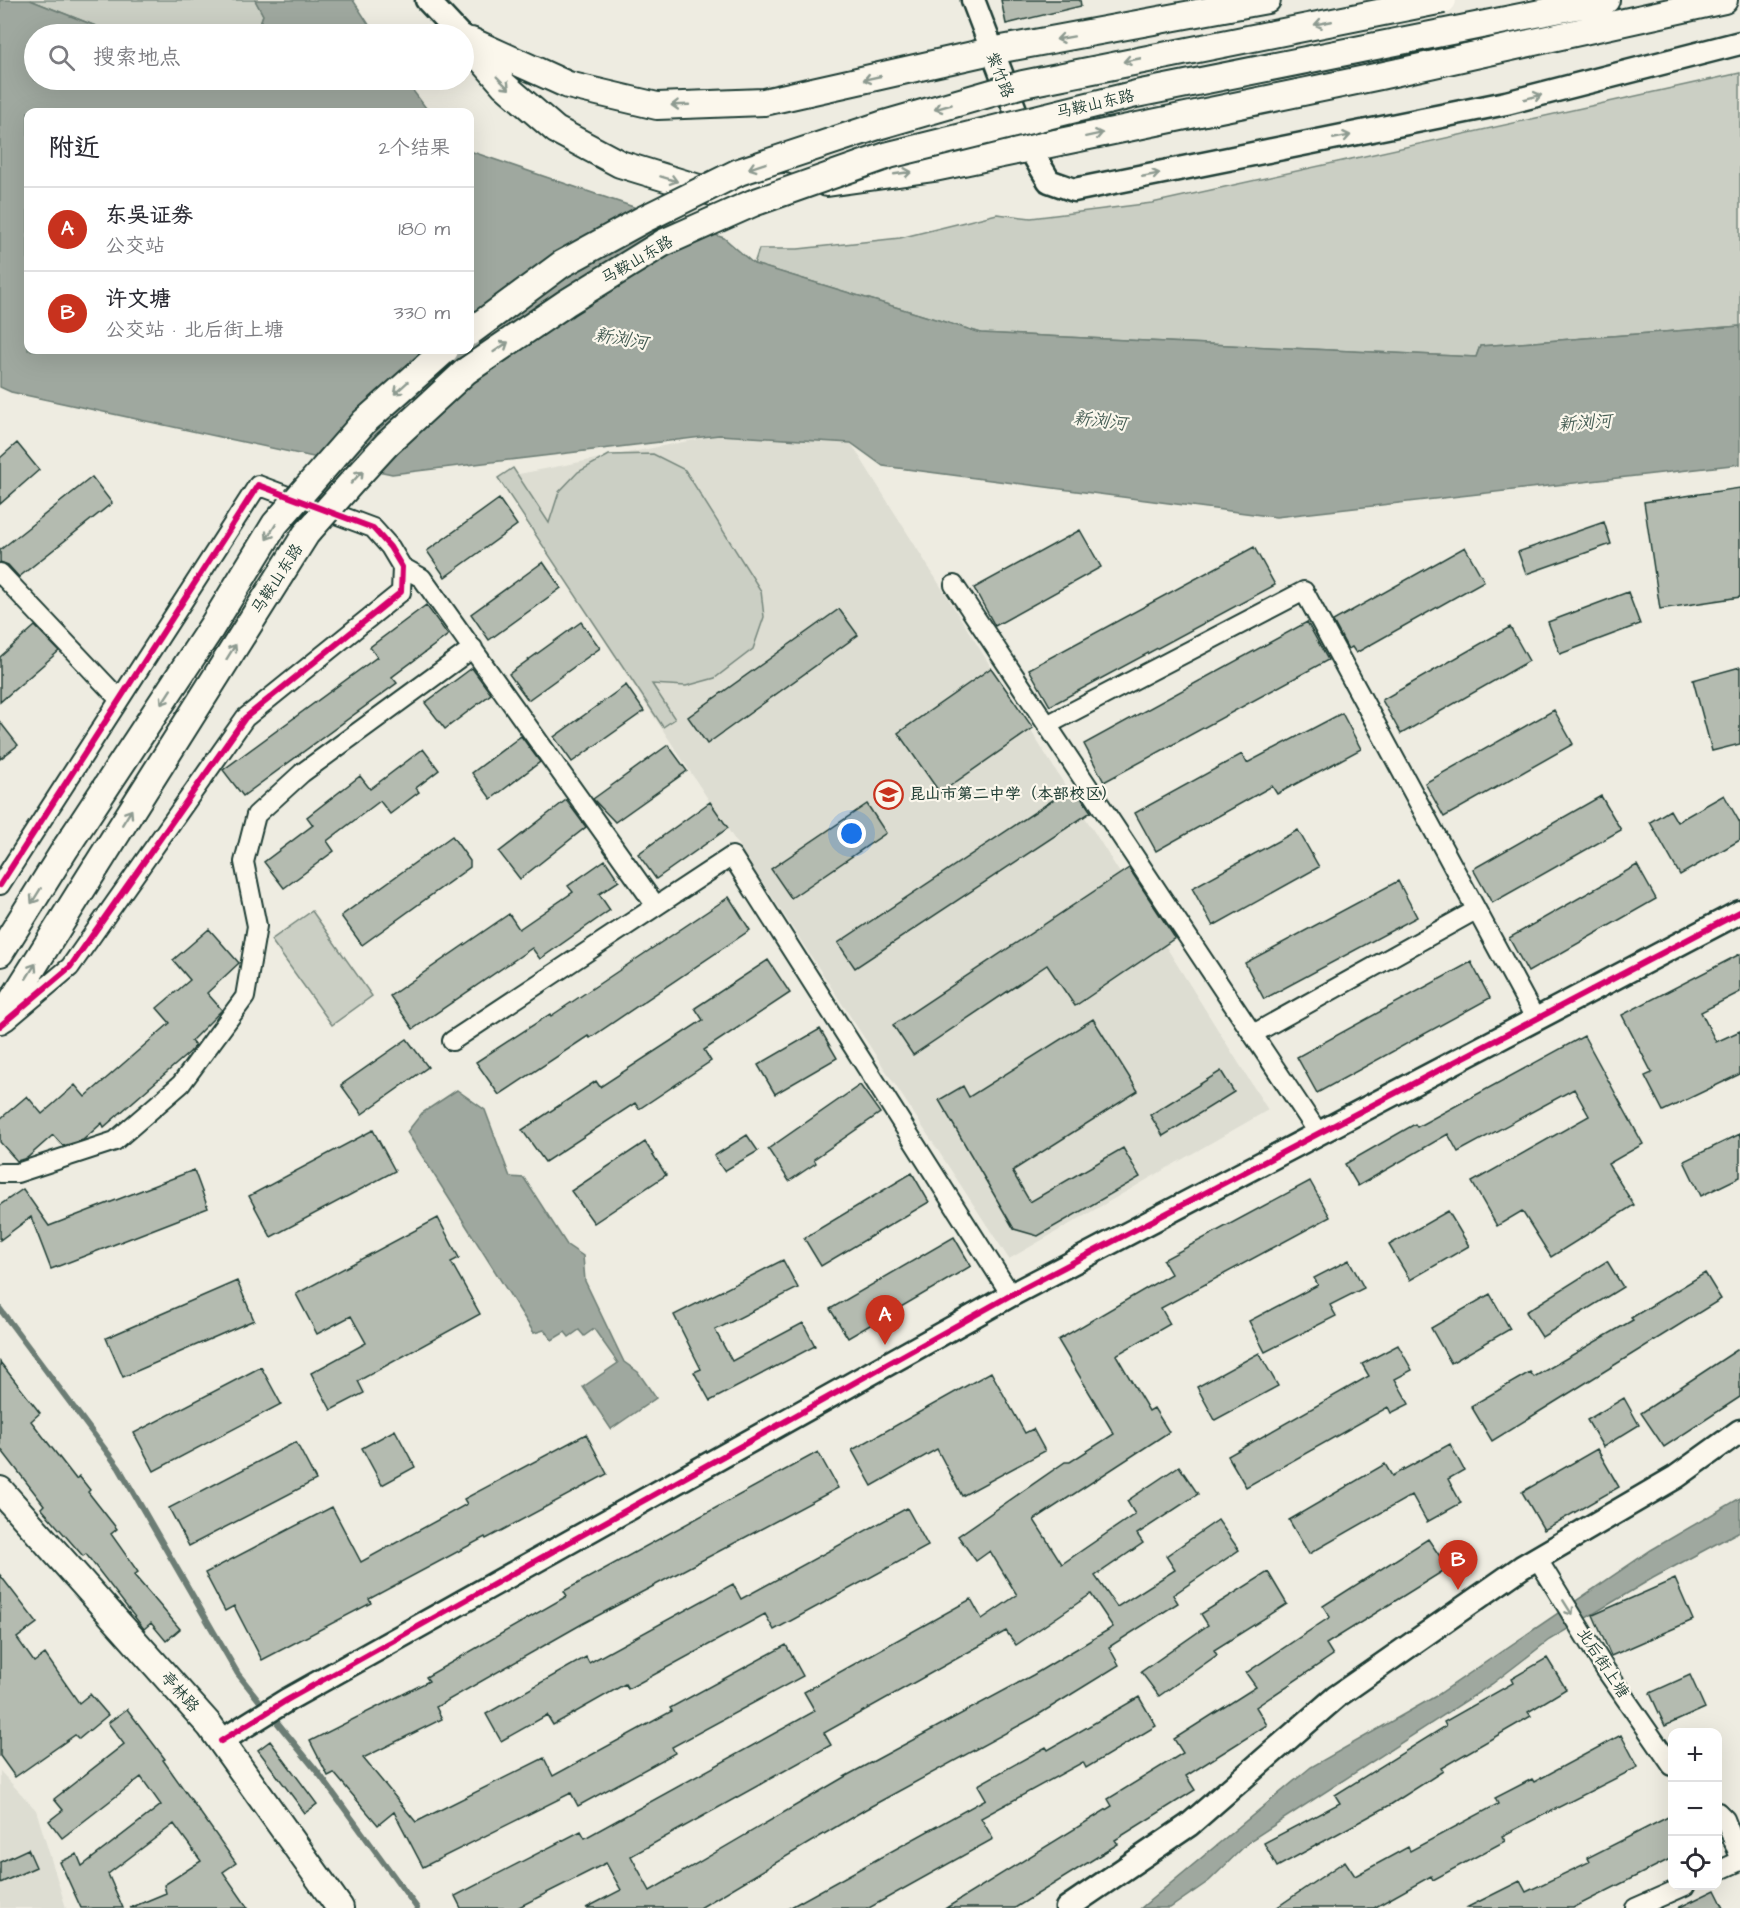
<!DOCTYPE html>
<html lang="zh">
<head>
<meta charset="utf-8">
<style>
  :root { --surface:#fff; --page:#f7f7f7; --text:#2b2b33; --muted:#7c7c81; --line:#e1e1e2; --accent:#c8321e }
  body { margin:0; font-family:"Architects Daughter","LXGW WenKai TC",sans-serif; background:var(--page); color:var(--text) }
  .controls { position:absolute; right:18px; bottom:18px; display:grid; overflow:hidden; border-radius:12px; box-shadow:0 6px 24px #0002 }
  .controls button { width:54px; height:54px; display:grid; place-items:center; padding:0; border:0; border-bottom:2px solid var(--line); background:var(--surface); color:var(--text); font:30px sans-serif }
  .you { position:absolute; left:852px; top:834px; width:21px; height:21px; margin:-15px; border:4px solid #fff; border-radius:50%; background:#1a73e8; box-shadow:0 0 0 9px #1a73e833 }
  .badge { display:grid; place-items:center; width:39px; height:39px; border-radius:50%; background:var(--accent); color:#fff; font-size:20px; font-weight:700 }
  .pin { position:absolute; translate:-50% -50px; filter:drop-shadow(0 2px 3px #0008) }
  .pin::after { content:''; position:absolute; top:32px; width:21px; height:18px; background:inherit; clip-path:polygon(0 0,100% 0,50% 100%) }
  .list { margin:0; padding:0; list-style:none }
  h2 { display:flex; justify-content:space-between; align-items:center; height:78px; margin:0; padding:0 24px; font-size:26px }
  h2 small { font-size:20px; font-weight:400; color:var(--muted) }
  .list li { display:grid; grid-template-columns:39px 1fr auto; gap:18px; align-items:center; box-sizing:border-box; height:84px; padding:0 24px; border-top:2px solid var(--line) }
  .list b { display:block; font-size:22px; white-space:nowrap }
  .list p { margin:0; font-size:20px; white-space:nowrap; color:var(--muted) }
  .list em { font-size:20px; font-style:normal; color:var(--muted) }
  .icon { flex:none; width:33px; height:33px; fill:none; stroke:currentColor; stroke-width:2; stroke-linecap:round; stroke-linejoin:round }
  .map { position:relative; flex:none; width:1740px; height:1908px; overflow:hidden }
  .search { position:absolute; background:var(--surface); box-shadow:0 6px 24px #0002; left:24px; top:24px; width:450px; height:66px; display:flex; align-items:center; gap:15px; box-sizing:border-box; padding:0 21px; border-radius:33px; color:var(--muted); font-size:22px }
  .panel { position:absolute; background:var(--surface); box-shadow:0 6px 24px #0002; left:24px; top:108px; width:450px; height:246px; border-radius:12px }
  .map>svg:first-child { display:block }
  .built { fill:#ddddd2 }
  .green { fill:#cbcfc4; stroke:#75867c; stroke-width:1.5 }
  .water { fill:#9fa89f; stroke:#6c7d74; stroke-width:1.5 }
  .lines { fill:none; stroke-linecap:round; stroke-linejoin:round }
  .stream { stroke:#6c7d74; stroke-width:6 }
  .building { fill:#b4bbb0; stroke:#1f3d34; stroke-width:1.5; fill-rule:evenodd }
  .minor-casing { stroke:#1f3d34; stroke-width:22 }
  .tertiary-casing { stroke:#1f3d34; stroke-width:27 }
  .secondary-casing { stroke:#1f3d34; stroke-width:30 }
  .minor { stroke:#fbf7ec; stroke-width:18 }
  .tertiary { stroke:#fbf7ec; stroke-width:22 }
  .secondary { stroke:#fbf7ec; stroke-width:26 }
  .secondary-bridge-casing { stroke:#1f3d34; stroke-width:30; stroke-linecap:butt }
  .secondary-bridge { stroke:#fbf7ec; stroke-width:26 }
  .cycleway-casing { stroke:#fbf7ec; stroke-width:10 }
  .cycleway { stroke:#d6006c; stroke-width:6 }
  .oneway { stroke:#8d9a90 }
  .labels { text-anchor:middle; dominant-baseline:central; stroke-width:4.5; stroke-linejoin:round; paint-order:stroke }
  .street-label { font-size:16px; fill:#1f3d34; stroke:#fbf7ec }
  .poi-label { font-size:16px; font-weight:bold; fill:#1f3d34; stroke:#fbf7ec; text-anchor:start }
  .water-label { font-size:18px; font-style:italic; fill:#455d54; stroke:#fbf7ec }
</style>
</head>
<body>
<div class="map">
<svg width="1740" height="1908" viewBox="0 0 1740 1908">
  <rect width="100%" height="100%" fill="#eeece1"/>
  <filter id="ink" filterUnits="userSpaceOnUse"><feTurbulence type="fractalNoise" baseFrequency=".0167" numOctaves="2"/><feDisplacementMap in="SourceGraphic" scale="12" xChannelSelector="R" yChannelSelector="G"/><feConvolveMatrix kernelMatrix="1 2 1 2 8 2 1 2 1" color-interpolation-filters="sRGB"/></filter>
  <g filter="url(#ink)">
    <path class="built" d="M719,435L851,443L1268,1110L1009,1259L498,478Z
      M0,1771L36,1810L66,1908H0Z"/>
    <path class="green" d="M30,0H255L263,15L256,34H116Z
      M1740,73V326L1480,346L1476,357L981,333L754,264L759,249H798L900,238L997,214L1031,218L1152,203Z
      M653,454L685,470L761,591L764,617L753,649L715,678L686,686L652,684L675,719L663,727L498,478L513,468L549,523L559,492L578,472L609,455Z
      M312,911L372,996L332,1025L271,940Z"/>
    <path class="water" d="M0,0H30L116,34H34V80H405L429,112H28V350H470V151L724,238L754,264L981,333L1476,357L1480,346L1740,326V464L1276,517L883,466L851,443L719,435L392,474L11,392L0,387Z
      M255,0H353L375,34H256L263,15Z
      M457,1090L485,1110L510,1177L524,1178L567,1245L583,1256L585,1281L624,1362L638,1372L656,1398L611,1429L583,1387L618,1363L594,1329L584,1336L579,1330L569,1337L565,1332L552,1340L544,1330L534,1333L407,1132L422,1113Z
      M1740,1498V1531L1653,1578L1549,1640L1492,1684L1251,1840L1209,1881L1170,1908H1141L1311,1767L1436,1696L1651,1550Z"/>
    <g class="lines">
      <path class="stream" d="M0,1309L119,1468L238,1674L265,1708
        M272,1716L320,1775L417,1908"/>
    </g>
    <path class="building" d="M1001,0H1080L1081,6L1006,24Z
      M17,443L39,470L0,504V458Z
      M92,477L112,503L19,577L8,565L0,562V550Z
      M1740,488V597L1660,609L1644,502Z
      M499,499L517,525L445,577L427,551Z
      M1604,522L1611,544L1526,574L1518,552Z
      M1080,530L1101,567L995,626L974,588Z
      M1254,547L1275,585L1050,706L1029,669Z
      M1465,547L1484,581L1356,653L1352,647L1348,649L1333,621Z
      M543,562L561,588L489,640L471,614Z
      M1628,592L1640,624L1560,654L1548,622Z
      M426,605L448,635L392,677L397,683L243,796L223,770L377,657L370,647Z
      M839,609L858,635L707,744L688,717Z
      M581,622L600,648L528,700L509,674Z
      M1307,622L1328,660L1104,782L1084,744Z
      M35,626L59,651L0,702V657Z
      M1510,627L1529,661L1401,734L1382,700Z
      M1740,667V744L1712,751L1693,680Z
      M472,668L491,694L445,729L425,703Z
      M991,668L1033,728L940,793L898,733Z
      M626,685L644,711L572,762L554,737Z
      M1554,710L1573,744L1444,817L1425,783Z
      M1342,713L1361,749L1277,794L1272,786L1156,851L1135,813L1242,754L1247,763Z
      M0,722L18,745L0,759Z
      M521,736L540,762L491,799L472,773Z
      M668,745L687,771L615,822L593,799Z
      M423,749L439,770L416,788L419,792L390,814L380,801L327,841L334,851L284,888L264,862L313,825L307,817L360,776L370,789Z
      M1074,786L1091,812L855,968L838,943Z
      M1724,795L1740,823V840L1680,875L1650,822L1670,810L1677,822Z
      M1601,796L1621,830L1492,903L1473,869Z
      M566,800L586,827L520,879L499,852Z
      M710,802L728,828L656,879L638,854Z
      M867,804L886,833L791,898L771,869Z
      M1298,830L1319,867L1213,926L1192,888Z
      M452,836L470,861V867L362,945L341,916Z
      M605,860L619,881L599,894L610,910L540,959L532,948L413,1029L390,996L509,914L519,929L573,892L568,886Z
      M1637,865L1656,899L1528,972L1509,938Z
      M1129,868L1175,938L1075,1006L1047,965L913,1055L893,1025Z
      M1398,881L1417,917L1264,999L1245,963Z
      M729,897L750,930L590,1038L588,1036L499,1095L476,1062L550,1014L551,1016Z
      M209,929L239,963L207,993L222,1010L191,1041L195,1046L190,1052L104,1127L102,1123L83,1140L63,1146L53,1135L27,1158L17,1161L0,1142V1119L27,1096L42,1114L75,1085L85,1097L170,1023L157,1008L190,980L173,960Z
      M1740,954V992L1701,1012L1716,1042L1740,1031V1074L1663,1111L1645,1076L1652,1073L1622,1015Z
      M768,960L790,993L704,1050L711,1061L639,1109L635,1103L545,1162L522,1130L596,1081L600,1087L703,1020L695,1008Z
      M1471,962L1490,998L1317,1093L1297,1057Z
      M1093,1019L1138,1091L1012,1171L1030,1202L1123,1148L1140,1177L1038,1236L1014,1229L939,1100L963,1086L969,1097Z
      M820,1029L837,1058L775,1094L758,1065Z
      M1584,1036L1643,1144L1608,1164L1634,1205L1551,1257L1522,1211L1497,1226L1472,1182L1589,1116L1574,1089L1458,1152L1448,1134L1358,1186L1345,1164L1415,1124L1417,1127Z
      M407,1039L428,1067L362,1114L341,1085Z
      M1221,1071L1234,1092L1163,1136L1150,1115Z
      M860,1085L880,1113L814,1159L816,1163L789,1181L768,1149Z
      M373,1130L395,1171L271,1237L249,1196Z
      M1740,1134V1177L1701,1196L1684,1161Z
      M747,1135L758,1151L724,1171L714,1156Z
      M645,1142L666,1175L594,1223L571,1191Z
      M194,1170L208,1208L51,1269L31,1217L0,1240V1205L23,1189L49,1226Z
      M912,1173L929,1202L821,1266L804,1238Z
      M1310,1181L1330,1217L1161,1308L1170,1324L1116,1355L1149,1411L1154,1408L1169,1432L1034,1520L1062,1564L1135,1514L1127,1501L1179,1466L1198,1494L1137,1534L1143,1543L1095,1576L1117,1607L1175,1570L1166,1556L1218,1520L1239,1550L1173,1595L1178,1603L1109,1647L1119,1665L1033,1718L866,1809L700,1908H586L621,1890L606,1863L517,1908H461L455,1896L581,1831L585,1838L815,1711L804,1692L971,1599L982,1619L1017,1595L990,1551L976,1561L958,1536L1065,1462H1070L1114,1434L1058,1340L1171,1274L1163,1260ZM1091,1594L1113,1627L1033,1675L846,1776L650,1891L631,1856L831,1745L824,1733L1006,1631L1016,1645Z
      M1448,1211L1469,1246L1410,1280L1389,1245Z
      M438,1218L459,1258L451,1262L480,1314L358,1381L364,1393L331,1410L311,1373L366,1343L351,1316L317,1334L296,1294Z
      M954,1237L971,1266L848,1338L830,1309Z
      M783,1260L798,1288L715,1330L732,1361L803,1323L815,1346L710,1401L694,1372L701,1369L674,1315Z
      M1349,1260L1364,1288L1330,1305L1336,1316L1265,1352L1249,1321L1318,1285L1314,1278Z
      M1607,1261L1623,1287L1542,1337L1526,1312Z
      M1705,1273L1721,1299L1492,1441L1471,1406L1530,1372L1534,1377L1633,1320L1631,1318Z
      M237,1281L254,1320L123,1377L106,1338Z
      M1490,1294L1510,1329L1451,1363L1431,1328Z
      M1398,1345L1412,1370L1395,1379L1409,1404L1391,1413L1388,1407L1246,1487L1228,1456L1369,1376L1362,1364Z
      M1740,1348V1397L1664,1447L1641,1413Z
      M1259,1353L1278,1386L1215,1420L1197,1387Z
      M0,1362L40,1413L31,1421L76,1479L79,1476L90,1490L88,1492L117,1529L111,1534L138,1572L134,1575L180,1629L166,1641L151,1623L144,1629L86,1554L83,1556L41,1508L44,1505L0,1448Z
      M261,1367L281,1404L154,1471L134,1433Z
      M991,1372L1025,1433L1033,1429L1045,1451L962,1496L937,1449L872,1486L852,1450Z
      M1624,1398L1639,1425L1603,1447L1587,1420Z
      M395,1430L415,1467L382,1485L362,1448Z
      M586,1434L607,1474L486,1539L485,1537L369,1599L371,1603L262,1660L234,1606L225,1611L205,1573L332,1507L361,1562L467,1504L464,1499Z
      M296,1442L316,1480L189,1546L169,1508Z
      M1450,1444L1464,1470L1448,1479L1461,1503L1427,1522L1412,1495L1309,1554L1289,1520L1385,1464L1392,1476Z
      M1597,1449L1619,1487L1544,1530L1522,1492Z
      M818,1452L838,1488L582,1624L436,1707L442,1719L363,1758L416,1822L544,1758L553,1776L672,1711L670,1708L786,1645L803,1676L672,1747L675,1753L578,1806L571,1793L423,1867L394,1812L378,1825L334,1773L328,1776L310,1741L429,1681L426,1677L567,1596L564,1591Z
      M907,1508L928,1546L774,1630L765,1614L628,1689L625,1684L553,1725L547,1715L501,1741L486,1714L586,1657L589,1663L733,1584L741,1599Z
      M1428,1539L1448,1568L1326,1644L1333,1655L1256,1707L1267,1725L1186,1776L1195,1790L1115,1840L1118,1844L1015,1908H946L1112,1806L1108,1799L1183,1753L1174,1739L1256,1687L1246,1673L1330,1617L1323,1606Z
      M1268,1572L1287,1604L1214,1650L1217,1655L1159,1696L1141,1672L1208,1625L1201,1614Z
      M0,1575L37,1623L17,1638L34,1662L45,1654L79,1703L90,1694L108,1715L79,1739L75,1735L15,1777L0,1756Z
      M1675,1579L1693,1620L1611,1656L1593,1615Z
      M1547,1658L1566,1689L1528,1712L1531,1716L1441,1768L1443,1771L1390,1805L1277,1867L1264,1843L1340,1803L1335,1795L1446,1726L1444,1722L1513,1683L1511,1679Z
      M1690,1675L1705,1708L1665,1726L1650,1693Z
      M1139,1697L1156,1726L1086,1768L1083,1762L981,1818L993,1839L869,1908H789L986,1799L978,1785L1046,1747L1048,1750Z
      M127,1709L165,1759L163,1760L236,1863L223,1872L248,1908H130L166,1893L164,1885L201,1861L174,1824L108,1874L123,1908H81L60,1862L77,1854L82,1866L161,1805L141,1777L62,1838L49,1821L63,1810L54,1799L124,1744L108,1723Z
      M1621,1735L1638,1767L1502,1836L1505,1841L1433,1880L1431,1876L1374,1908H1276L1345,1861L1355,1876L1408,1847L1410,1851L1498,1804L1495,1798L1532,1779L1534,1782Z
      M270,1741L317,1804L305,1813L258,1750Z
      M1672,1815V1858L1573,1908H1466L1520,1881L1526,1892L1589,1862L1587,1858Z
      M28,1849L36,1867L0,1883V1862Z
      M1715,1890L1724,1908H1678Z"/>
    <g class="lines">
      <defs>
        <path id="minor" d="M402,567L422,578L656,906
          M0,573L119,699
          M954,585L1319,1134
          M1047,725L1304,591L1536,1020
          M0,885L258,485L373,528L390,547L402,567L401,592L245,718L70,967L6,1021
          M1253,1034L1476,910
          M452,1041L732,856L1011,1295
          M0,1173H17L115,1141L181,1084L245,997L257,926L244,862L256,815L302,773L473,648
          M1537,1558L1605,1669L1672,1766
          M1718,1812L1725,1819L1740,1858
          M1718,1871L1740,1861
          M1635,1908L1685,1886"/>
        <path id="tertiary" d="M427,0L459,34
          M973,0L1030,149L1049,181L1074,190L1506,103L1740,43
          M221,1741L287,1700L1011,1295L1740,912
          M1067,1908L1189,1825L1336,1697L1522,1567L1676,1477L1740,1431"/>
        <path id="secondary" d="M1481,25L1606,0
          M464,39L504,85L556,130L620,164L715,193L785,187
          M471,41L568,85L657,106L764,102L991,51L1267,0
          M827,183L934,168L1380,76L1724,0
          M0,953L67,846
          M0,1020L96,867
          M0,1490L210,1726L340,1908"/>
      </defs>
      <use href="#minor" class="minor-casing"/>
      <use href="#tertiary" class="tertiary-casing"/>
      <use href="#secondary" class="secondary-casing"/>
      <use href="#minor" class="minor"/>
      <use href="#tertiary" class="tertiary"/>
      <use href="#secondary" class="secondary"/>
      <defs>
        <path id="secondary-bridge" d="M470,332L562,264L644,219L739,172L881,125L1023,84L1443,0
          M67,846L211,628L275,524L364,422L445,350
          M96,867L306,534L352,482L387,444L466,371L566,303L663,243L753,203L889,155L1136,94L1481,25"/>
      </defs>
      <use href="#secondary-bridge" class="secondary-bridge-casing"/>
      <use href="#secondary-bridge" class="secondary-bridge"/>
      <defs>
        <path id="cycleway" d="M0,885L258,485L373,528L390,547L402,567L401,592L245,718L70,967L0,1026
          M221,1741L287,1700L1011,1295L1740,912"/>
      </defs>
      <use href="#cycleway" class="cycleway-casing"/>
      <use href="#cycleway" class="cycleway"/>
    </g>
    <defs><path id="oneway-shaft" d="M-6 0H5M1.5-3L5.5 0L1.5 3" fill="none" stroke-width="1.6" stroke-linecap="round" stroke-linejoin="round" transform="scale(1.5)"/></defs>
    <g class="oneway">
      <use href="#oneway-shaft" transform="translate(1323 23) rotate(169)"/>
      <use href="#oneway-shaft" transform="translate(1065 38) rotate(170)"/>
      <use href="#oneway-shaft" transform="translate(1132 60) rotate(169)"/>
      <use href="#oneway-shaft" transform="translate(872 78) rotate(167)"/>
      <use href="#oneway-shaft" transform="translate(503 83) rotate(45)"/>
      <use href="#oneway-shaft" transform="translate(1533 97) rotate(-14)"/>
      <use href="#oneway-shaft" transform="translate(680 105) rotate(178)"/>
      <use href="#oneway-shaft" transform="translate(943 107) rotate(164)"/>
      <use href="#oneway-shaft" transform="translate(1094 135) rotate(-12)"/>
      <use href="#oneway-shaft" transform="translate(1342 137) rotate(-11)"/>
      <use href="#oneway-shaft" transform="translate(757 166) rotate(162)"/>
      <use href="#oneway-shaft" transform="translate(903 173) rotate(-8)"/>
      <use href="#oneway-shaft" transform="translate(1151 175) rotate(-11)"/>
      <use href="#oneway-shaft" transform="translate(669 179) rotate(17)"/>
      <use href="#oneway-shaft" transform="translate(501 347) rotate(-34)"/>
      <use href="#oneway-shaft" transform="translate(401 388) rotate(138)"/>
      <use href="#oneway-shaft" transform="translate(357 477) rotate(-47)"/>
      <use href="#oneway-shaft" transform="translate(271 532) rotate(122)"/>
      <use href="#oneway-shaft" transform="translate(231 652) rotate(-58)"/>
      <use href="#oneway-shaft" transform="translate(166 697) rotate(123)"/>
      <use href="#oneway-shaft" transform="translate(127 817) rotate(-58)"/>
      <use href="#oneway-shaft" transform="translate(36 896) rotate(122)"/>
      <use href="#oneway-shaft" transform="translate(31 971) rotate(-58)"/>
      <use href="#oneway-shaft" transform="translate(1568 1608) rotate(58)"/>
    </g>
  </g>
  <defs>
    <symbol id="school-ring" viewBox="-11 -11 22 22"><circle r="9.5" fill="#fbf7ec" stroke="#c8321e" stroke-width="1.5"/><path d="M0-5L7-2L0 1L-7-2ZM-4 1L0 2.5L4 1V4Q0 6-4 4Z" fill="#c8321e"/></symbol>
  </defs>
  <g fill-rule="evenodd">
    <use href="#school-ring" x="872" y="778" width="33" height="33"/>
  </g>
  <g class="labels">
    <g class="street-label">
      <text transform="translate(1000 75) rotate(68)">紫竹路</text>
      <text transform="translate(1095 104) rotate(-13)">马鞍山东路</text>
      <text transform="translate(637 260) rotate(-30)">马鞍山东路</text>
      <text transform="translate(277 579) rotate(-57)">马鞍山东路</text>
      <text transform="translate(1603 1663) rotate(57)">北后街上塘</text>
      <text transform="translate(180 1692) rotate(48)">亭林路</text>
    </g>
    <g class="poi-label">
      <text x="909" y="794">昆山市第二中学（本部校区）</text>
    </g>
    <g class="water-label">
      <text transform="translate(621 339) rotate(10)">新浏河</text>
      <text transform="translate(1100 421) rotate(7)">新浏河</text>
      <text transform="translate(1585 423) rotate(-4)">新浏河</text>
    </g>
  </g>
</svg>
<div class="controls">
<button>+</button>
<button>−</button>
<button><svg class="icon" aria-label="locate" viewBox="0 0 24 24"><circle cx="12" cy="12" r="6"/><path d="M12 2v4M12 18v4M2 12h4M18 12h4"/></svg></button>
</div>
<div class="you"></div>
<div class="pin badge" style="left:885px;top:1345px">A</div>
<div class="pin badge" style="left:1458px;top:1590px">B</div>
<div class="search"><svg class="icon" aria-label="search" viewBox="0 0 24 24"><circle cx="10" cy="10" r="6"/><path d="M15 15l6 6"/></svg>搜索地点</div>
<section class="panel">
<h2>附近<small>2个结果</small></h2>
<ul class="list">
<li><span class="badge">A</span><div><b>东吴证券</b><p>公交站</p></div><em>180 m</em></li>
<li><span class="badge">B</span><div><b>许文塘</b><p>公交站 · 北后街上塘</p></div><em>330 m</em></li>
</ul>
</section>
</div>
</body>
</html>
